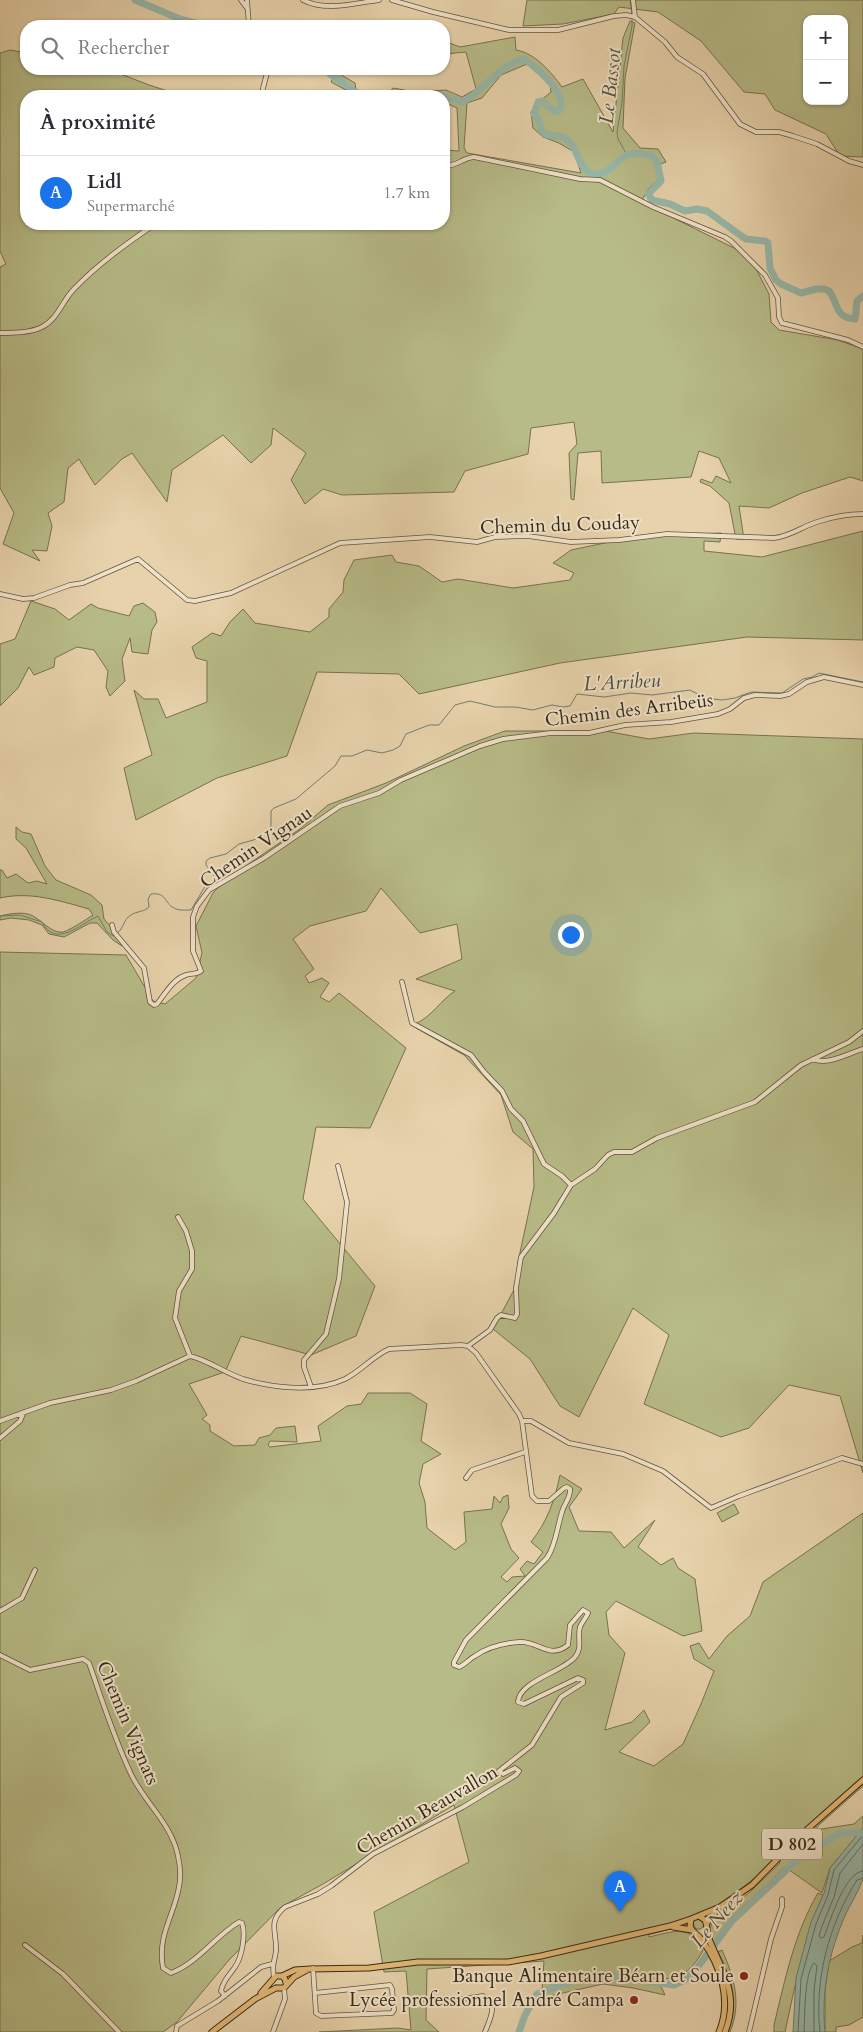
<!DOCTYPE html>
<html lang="fr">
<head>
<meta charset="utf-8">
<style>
  :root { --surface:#fff; --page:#f7f7f7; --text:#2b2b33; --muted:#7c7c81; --line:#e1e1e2; --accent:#1a73e8 }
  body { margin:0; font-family:Cardo,serif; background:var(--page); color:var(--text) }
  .controls { position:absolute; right:15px; top:15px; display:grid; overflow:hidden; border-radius:10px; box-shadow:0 1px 4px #0004 }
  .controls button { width:45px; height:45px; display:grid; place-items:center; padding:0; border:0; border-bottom:1px solid var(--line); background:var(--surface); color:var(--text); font:25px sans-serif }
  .you { position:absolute; left:570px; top:934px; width:18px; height:18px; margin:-12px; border:4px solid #fff; border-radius:50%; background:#1a73e8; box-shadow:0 0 0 8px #1a73e833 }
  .badge { display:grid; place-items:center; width:32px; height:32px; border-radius:50%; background:var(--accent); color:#fff; font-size:16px; font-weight:700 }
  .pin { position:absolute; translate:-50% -41px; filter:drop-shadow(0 1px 2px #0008) }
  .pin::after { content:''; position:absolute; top:26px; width:18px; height:15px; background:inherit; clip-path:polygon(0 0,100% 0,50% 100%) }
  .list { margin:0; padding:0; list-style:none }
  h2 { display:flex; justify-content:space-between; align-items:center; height:65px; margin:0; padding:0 20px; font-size:21px }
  h2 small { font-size:16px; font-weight:400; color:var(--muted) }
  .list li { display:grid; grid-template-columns:32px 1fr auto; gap:15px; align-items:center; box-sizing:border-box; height:75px; padding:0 20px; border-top:1px solid var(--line) }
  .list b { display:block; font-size:19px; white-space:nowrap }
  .list p { margin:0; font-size:16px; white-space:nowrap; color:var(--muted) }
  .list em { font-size:16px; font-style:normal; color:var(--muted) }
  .icon { flex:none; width:28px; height:28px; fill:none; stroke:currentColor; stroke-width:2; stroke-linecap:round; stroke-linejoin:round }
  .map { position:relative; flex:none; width:863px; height:2032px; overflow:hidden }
  .search { position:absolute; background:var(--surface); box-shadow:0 1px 4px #0004; left:20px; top:20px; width:430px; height:55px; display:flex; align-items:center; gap:12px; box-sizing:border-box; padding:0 18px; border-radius:20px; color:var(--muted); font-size:19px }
  .panel { position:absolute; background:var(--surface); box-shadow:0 1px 4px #0004; left:20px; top:90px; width:430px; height:140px; border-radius:20px }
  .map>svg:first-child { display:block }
  .green { fill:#b7bb87; stroke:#777250; fill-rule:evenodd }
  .water { fill:#97b8aa; stroke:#717f70 }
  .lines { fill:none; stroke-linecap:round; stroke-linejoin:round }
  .shore { stroke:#677162; stroke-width:1 }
  .stream { stroke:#717f70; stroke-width:1 }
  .river { stroke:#97b8aa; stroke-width:7 }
  .minor-casing { stroke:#63543e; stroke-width:5.5 }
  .major-casing { stroke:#372a19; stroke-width:7 }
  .minor { stroke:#efe2c8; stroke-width:4 }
  .major { stroke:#e4b976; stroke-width:5 }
  .poi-dot { fill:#8f2418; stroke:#efe2c8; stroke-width:2 }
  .labels { text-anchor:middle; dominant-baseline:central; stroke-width:4; stroke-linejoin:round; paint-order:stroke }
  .shield { fill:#efe2c8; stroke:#6e614e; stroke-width:1 }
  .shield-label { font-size:18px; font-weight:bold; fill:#372a19 }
  .street-label { font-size:19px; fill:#372a19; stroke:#efe2c8 }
  .poi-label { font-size:19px; fill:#372a19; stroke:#efe2c8; text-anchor:end }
  .water-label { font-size:20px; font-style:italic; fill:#4f4e3d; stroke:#efe2c8 }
</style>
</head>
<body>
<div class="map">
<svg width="863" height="2032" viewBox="0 0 863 2032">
  <rect width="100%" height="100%" fill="#e7d2ab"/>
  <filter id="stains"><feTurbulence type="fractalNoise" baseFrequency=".004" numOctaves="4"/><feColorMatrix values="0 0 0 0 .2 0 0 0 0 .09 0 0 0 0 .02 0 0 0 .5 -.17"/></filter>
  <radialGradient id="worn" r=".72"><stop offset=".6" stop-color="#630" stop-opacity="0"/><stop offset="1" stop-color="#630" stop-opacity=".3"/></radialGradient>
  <path class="green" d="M527,0H863V157L840,156L826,134L775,110L765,94L744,92L701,41L658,12L619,7L614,14L563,24L523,26ZM807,19H844V101H807Z
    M630,21L635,23L625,78L623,128L640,148L658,149L666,162L655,166L659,179L648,189L641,202L740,251L756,269L769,294L771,322L779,330L838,340L863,349V481L850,477L802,493L769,508L739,506L744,539H736L729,503L710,486L700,482L701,479L712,483L716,476L731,483L719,458L699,451L691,477L602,483L601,451L578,453L574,500L571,499L569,453L577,444L574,422L531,428L528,454L465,471L454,492L342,495L323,489L305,504L291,480L306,453L273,428L271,445L251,463L223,435L172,470L167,502L132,453L122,459L95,485L79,459L68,468L64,502L48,513L52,526L47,551L32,550L40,561L3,544L14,513L0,488V267L6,264L0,251V53L10,50L26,53V69H108L149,85L183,96H26V224H444V150L459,151L457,108L444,102V96H351L346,90L331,82L336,72L355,83L356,89L364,93L388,94L393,88L415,92L446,90L462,97L476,89L466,52L444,54V41L460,47L515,37L516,50C535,53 551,72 562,87L583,79L613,132L623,38ZM527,64L550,85L551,92L540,101L531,112L533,128L543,137L559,143L574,152L581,173L467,153L464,148L467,103L482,98L501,75Z
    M863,531V640L747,637L560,663L419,694L399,674L317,672L287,756L217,778L136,820L124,768L152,755L134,690L144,699H158L166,718L207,702V661L196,658L192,647L212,633L221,636L230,622L243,609L255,623L310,632L329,617V609L343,592L344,580L354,560L392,555L396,562L419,566L442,582L458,579L513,588L570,580L574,573L553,563L571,550L624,539L661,535L721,533L720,542L704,541V551L762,557Z
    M31,601L55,609L69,620L91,604L98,608L129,616L134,606L143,603L155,612L157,622L152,630L148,654L132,652L130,638L122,659L125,681L110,696L106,687L108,671L94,650L77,647L55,658L54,667L34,675L29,667L18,688L0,706V644L15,639Z
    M505,731H605L649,739L694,733L863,739V1473L840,1396L789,1385L749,1428L721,1437L644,1404L669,1335L633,1308L579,1417L560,1406L530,1359L493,1329L516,1286L518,1262L534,1187L533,1149L513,1132L501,1095L464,1055L416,1028L417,1023C432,1016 441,1000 455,991L416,979L462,959L457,924L420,933L381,888L366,911L310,926L293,939L314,969L305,976L309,983L322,978L329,983L320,997L329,1002L339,993L406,1048L370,1128L316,1127L303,1199L375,1286L356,1336L311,1355L241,1336L225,1372L189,1384L207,1415L202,1419L210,1425V1431L234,1446L255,1445L259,1438L270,1435L276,1428L295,1426L297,1442L270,1441L268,1445L270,1447L321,1441L318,1426L347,1406L361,1404L368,1393H410L427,1404L421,1441L441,1454L423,1464L419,1483L425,1502L427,1528L455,1550L466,1542L464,1512L492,1509L494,1496L500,1503L503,1497L508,1495L509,1508L501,1524L511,1549L519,1558L501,1577L507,1582L512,1577L525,1576L520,1569L527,1561L534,1564L543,1552L531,1542C547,1522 555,1500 560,1475L582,1489L569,1507L579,1531L611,1532L624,1548L655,1520L638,1547L661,1565L673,1558L678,1568L695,1579L702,1631L683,1636L616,1601L606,1612L609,1635L625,1653L605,1730L632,1722L644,1710L650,1722L619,1752L654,1766L683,1744L701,1704L714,1671L694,1659L690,1646L699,1643L709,1659L727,1636L750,1616L763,1582L863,1513V1786L820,1824L815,1830L854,1824L863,1816V1828L830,1868L822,1893L785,1867L732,1917L713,1942L709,1930L714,1919L750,1892L780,1863L777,1860L702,1920L704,1924L701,1929H696L693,1923L648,1935L649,1937C671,1932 693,1923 703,1951C689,1973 684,1977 658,1980L665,1995L633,1988L603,1984L554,1995L541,2005L544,1961L427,1969L426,2020L439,2032H319L398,2028L411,2030L406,1971L384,1972L374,1912L469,1862L454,1805L323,1884L281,1907L229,1960L177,2022L163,2032H0V952L126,955L153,1001L165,1004L196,978L202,953L196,926L213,893L225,880L300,829L328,805L386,783L464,746Z
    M16,827L22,832L31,834L45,866L56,880L91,895L102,905L104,919L124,942L122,946L113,940L97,923H90L64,937L49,934L42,925L29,920L11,918L0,920V916C8,914 19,912 28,914C41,917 52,937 66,931C75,927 85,920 93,915L89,909C60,901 31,891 0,898V870H2L7,878L16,874L28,883L37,881L47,884L26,848L16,839Z
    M734,1504L739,1513L722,1522L717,1513Z
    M818,1893L823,1895C804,1939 795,1986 785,2032H774V2025C785,1980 794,1934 818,1893Z
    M863,1935V2017L849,2025L836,2027V2032H825V1990L829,1961L852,1947L862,1943Z
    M722,1950C734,1977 742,2003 730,2032H728C739,2003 732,1978 718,1952Z"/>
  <path class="water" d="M863,1828C863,1844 863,1862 863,1878C862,1885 849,1907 845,1916C829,1952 821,1992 825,2032H793L796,1978L811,1922L824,1893L830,1868Z"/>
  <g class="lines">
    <path class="shore" d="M863,1844L840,1873L834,1897L822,1926L819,1936L821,1938L824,1937C830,1921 845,1872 863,1871
      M798,2032L801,1979L816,1924L828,1895L834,1870L863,1835
      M804,2032C805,2016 804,1974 814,1963L817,1966L814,1990V2032
      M820,2032C814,1980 829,1924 857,1880L863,1878"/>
    <path class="stream" d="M630,0L632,14
      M627,155L618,139L617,132L622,103L624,66L632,26V19
      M0,916L20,915L42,922C56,949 80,924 98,916L107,932L113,936C125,930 122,920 131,915C137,911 144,912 149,907L148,899L151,894C167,892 164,903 174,908C179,911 185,910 191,910L206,885L212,884L215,879L213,874L206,865V861L210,858L226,854L239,844L257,839L269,830L271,826V811L274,808L296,799L335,766L341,756H352L367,750L382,753L393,750L400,746L406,734L429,725H439L455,705L470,701L495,707H515L533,710L552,705L563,707L570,706L577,694L604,697L631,693L652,695L690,690L705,698L722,700L735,698L751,692L782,693L803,679L812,677L819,673L863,682"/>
    <path class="river" d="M135,0L180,19L206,26
      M325,69C335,81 350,84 359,96
      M395,96L400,94L410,96
      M432,96L440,95L462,102C485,91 498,65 524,59C536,67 568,94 560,110L555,112L542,101L538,102L534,114L539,120L541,130L545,134C551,137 558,135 563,137C579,145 577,169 591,173C607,179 615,160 627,155C634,152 644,154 651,155L657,161L661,181L648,194L652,200L670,204L685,211L697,209L707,211L740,235L746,239L765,241L768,243L770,268L776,280L781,284L801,293L816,289H824L829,291C839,304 834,317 855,319L857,301L863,296
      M519,2032L525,2015L537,1994L578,1979L590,1976L606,1975L674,1985L686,1979L694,1972L732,1921L796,1861L840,1833H863"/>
    <defs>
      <path id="minor" d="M241,0L247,8
        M247,0L249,26
        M303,0C326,12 355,3 379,0
        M392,0L433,12L509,30H558L614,16L626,15L635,17L665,42L677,57L703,74L740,124L756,132H779L793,136L817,144L849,161L863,165
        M633,0L635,17
        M261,96L268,69
        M444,166C458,166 462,158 474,157L580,179L600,180L653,207L725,237L731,241L765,275L778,298L779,317L782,323L848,340L863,347
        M0,333C13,333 30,333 42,327C58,319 62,301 74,289C98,264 126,244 155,224
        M0,594L23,599L34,598L70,585L83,583L138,559L187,600L195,601L231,593L340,543L430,537L477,542L495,537L528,536L571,542L619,540L667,534L774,538C791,536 801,527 817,522C832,517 847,514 863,514
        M112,925L114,932L144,968L150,1002L154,1005L157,1004C165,994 173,979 186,975C191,973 196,975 201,971L193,951V917L197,906L209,890L264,858L340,806L379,793L401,780L480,746L503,739L551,733H589L625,725L671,722L718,714L730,709L744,698L755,695L780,696L789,694L807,682L824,677L863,685
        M402,982L412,1023L471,1055L484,1072L502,1091L511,1109L523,1121L544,1164L562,1176L571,1185
        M813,1059C827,1066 849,1053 863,1049
        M178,1217L186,1231L192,1251V1269L179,1291L175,1318L190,1356
        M468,1346L490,1330L497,1318L501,1315L515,1318L517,1314L516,1288L521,1257L554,1213L571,1185L595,1169L608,1155L614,1152H632L657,1138L755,1102L801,1065L849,1042L863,1031
        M311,1387L304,1367V1360L326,1334L339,1279L347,1202L338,1166
        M0,1421L50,1403L111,1390L136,1381L190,1356C208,1360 225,1373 243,1379C273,1388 315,1393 345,1379C361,1371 373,1356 389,1349L461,1345L468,1346L476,1353L519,1414L522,1421L532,1496L537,1501H549L564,1488L567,1487L570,1489C571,1497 564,1504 562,1512C557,1527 556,1545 547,1558L466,1640L454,1662V1665L459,1667C465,1665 469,1659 475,1656C488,1647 504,1643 520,1642C539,1641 549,1660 568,1645L570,1625L583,1610L588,1613C586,1618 582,1622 580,1627C577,1637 583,1648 575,1657C563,1672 519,1681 518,1702L524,1704L578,1678L583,1680V1683L561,1697L532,1745L499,1771L503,1774L515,1768L519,1771L516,1775L463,1807L373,1854L331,1886L318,1894L285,1907C267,1922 277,1931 276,1951C274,1964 272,1963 274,1978
        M522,1421H531L569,1443L623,1454L663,1471L711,1508L739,1496L842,1458L863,1464
        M0,1438L20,1421L24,1412
        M466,1478L472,1470L525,1452
        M0,1611L22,1598L35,1570
        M0,1655L30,1670L83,1659L89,1663C102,1700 114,1738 131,1774C144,1802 172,1824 178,1856C180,1865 181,1877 179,1887C174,1916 157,1935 163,1968L171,1973C199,1962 214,1937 239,1922L242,1923C246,1934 242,1957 235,1967C229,1976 223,1980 221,1991L225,1996
        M25,1945L63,1974L119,2032
        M313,1968L316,2013L321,2016L392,2013L394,2010L392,1989L390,1985L315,1993
        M462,1999L483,1996C499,2003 490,2019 485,2032
        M176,2032L177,2026L218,2001L261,1967L272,1964
        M273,2032L285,1999L284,1988
        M749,2032L771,1939L782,1907V1899"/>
      <path id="major" d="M699,1916L705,1920C708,1926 706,1932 709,1939C722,1971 740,1995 725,2032
        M691,1919L690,1927C693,1932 697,1934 701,1939C721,1965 732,2001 719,2032
        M707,1923L717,1910
        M673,1927L692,1930
        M282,1976L295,1970L310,1969L369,1968L418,1962H508L541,1956L670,1926L691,1919L720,1907L752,1885L802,1834L863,1780
        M276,1988H284L294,1977L307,1970
        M261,1993L276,1976H282L285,1979L286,1983
        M212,2032L255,1999L276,1988"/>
    </defs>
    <use href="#minor" class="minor-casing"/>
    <use href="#major" class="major-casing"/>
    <use href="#minor" class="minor"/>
    <use href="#major" class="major"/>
  </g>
  <g class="poi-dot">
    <circle cx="744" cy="1976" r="5"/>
    <circle cx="634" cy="2000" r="5"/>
  </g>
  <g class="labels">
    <rect class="shield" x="762" y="1828.5" width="60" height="31" rx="4"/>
    <g class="shield-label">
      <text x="792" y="1844">D 802</text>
    </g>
    <g class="street-label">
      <text transform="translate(560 525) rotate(-2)">Chemin du Couday</text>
      <text transform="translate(629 710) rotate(-7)">Chemin des Arribeüs</text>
      <text transform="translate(256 847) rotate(-34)">Chemin Vignau</text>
      <text transform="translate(128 1723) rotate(67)">Chemin Vignats</text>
      <text transform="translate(427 1810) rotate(-30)">Chemin Beauvallon</text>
    </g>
    <g class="poi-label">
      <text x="734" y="1976">Banque Alimentaire Béarn et Soule</text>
      <text x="624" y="2000">Lycée professionnel André Campa</text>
    </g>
    <g class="water-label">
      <text transform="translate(610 86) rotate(-84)">Le Bassot</text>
      <text transform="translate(622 682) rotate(-3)">L'Arribeu</text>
      <text transform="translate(717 1919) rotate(-49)">Le Neez</text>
    </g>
  </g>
  <rect width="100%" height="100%" filter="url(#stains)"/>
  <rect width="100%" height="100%" fill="url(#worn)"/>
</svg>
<div class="controls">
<button>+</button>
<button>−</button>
</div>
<div class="you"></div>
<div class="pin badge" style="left:620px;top:1912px">A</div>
<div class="search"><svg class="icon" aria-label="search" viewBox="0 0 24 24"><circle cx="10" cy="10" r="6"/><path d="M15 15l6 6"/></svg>Rechercher</div>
<section class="panel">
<h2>À proximité<small></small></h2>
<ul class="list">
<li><span class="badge">A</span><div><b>Lidl</b><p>Supermarché</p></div><em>1.7 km</em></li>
</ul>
</section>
</div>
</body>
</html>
